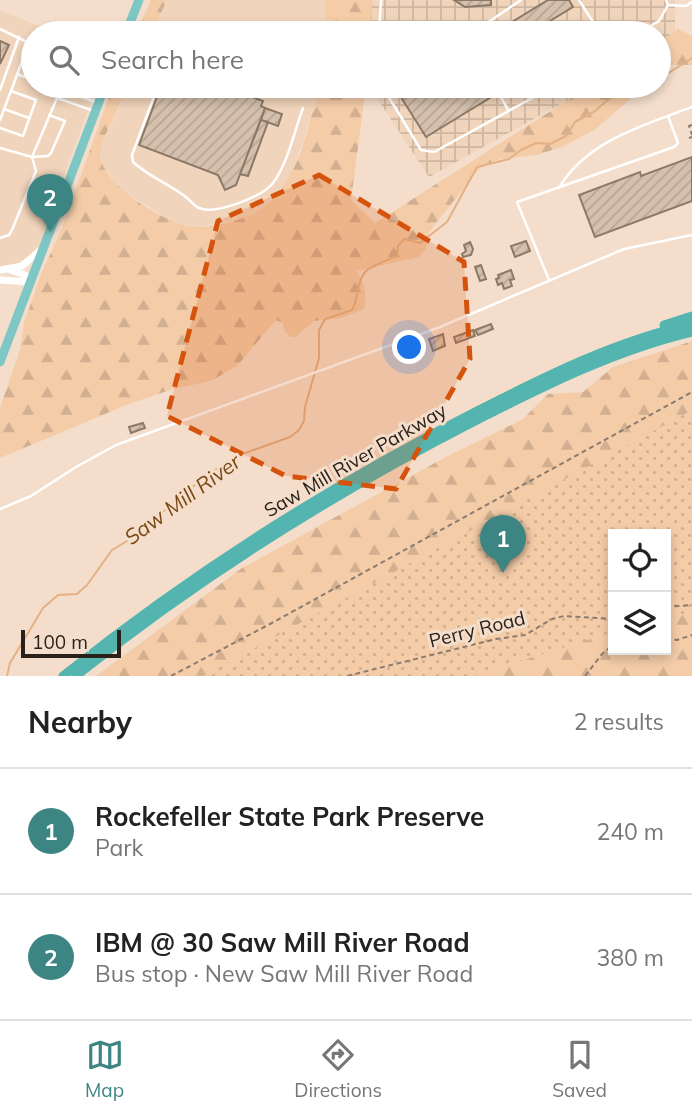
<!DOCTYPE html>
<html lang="en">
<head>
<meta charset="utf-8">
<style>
  :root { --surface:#fff; --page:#f2f2f2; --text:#222; --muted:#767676; --line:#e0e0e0; --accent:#3d8582 }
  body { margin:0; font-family:Mulish,sans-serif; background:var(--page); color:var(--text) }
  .controls { position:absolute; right:21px; bottom:21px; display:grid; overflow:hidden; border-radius:0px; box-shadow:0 4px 10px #0003 }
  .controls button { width:63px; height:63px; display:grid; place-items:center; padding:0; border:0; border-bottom:2px solid var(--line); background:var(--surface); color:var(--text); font:35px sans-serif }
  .scale { position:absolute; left:21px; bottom:18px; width:100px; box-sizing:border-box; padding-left:7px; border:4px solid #29211a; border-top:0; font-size:19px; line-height:24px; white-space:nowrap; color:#29211a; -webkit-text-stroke:5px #f4decb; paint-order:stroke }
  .you { position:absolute; left:410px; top:348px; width:24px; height:24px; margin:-18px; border:5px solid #fff; border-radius:50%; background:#1a73e8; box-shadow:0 0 0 10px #1a73e833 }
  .badge { display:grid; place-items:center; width:46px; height:46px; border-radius:50%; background:var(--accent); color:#fff; font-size:23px; font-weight:700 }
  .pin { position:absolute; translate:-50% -58px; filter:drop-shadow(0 2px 4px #0008) }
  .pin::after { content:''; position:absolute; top:37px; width:24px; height:21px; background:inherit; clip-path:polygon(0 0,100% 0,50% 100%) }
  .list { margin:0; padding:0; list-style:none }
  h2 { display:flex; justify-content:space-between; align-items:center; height:91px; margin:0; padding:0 28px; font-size:30px }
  h2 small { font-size:23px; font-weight:400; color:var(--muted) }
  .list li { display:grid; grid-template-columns:46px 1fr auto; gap:21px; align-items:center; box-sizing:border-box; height:126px; padding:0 28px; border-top:2px solid var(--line) }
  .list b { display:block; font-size:26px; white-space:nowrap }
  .list p { margin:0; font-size:23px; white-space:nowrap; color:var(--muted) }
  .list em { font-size:23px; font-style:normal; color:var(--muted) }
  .icon { flex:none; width:38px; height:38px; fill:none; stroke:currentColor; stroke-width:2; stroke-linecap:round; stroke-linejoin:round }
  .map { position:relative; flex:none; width:692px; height:676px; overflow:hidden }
  .search { position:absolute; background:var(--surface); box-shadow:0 4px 10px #0003; left:21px; right:21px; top:21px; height:77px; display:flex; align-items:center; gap:18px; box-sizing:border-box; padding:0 24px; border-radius:38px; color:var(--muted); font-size:26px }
  .sheet { height:343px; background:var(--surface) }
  nav { display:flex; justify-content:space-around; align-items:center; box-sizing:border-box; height:98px; border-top:2px solid var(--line); background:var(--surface); font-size:19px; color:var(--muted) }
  nav a { display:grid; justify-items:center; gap:4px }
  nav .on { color:var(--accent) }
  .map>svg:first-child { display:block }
  .built { fill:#f0d4bb }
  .industrial { fill:url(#industrial-grid) }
  .forest { fill:url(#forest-firs); fill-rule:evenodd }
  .park { fill:url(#park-dots) }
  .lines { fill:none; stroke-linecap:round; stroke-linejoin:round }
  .stream { stroke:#e3b184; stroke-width:2 }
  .building { fill:url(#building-hatch); stroke:#8c7867; stroke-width:2 }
  .path { stroke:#8b7c6f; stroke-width:2; stroke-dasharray:5 3.5; stroke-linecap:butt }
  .service { stroke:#fff; stroke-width:2.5 }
  .tertiary { stroke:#fff; stroke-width:7 }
  .primary { stroke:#7ec7c4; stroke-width:9 }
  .trunk { stroke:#53b4b0; stroke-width:9 }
  .marked { fill:#d5530d; fill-opacity:0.2; stroke:#d5530d; stroke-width:5; stroke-dasharray:14 9; stroke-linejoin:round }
  .labels { text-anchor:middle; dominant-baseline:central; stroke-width:6; stroke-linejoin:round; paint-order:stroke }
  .street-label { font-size:19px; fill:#29211a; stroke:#f4decb }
  .water-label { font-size:21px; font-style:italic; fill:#794915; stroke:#f4decb }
</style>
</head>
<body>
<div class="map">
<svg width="692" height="676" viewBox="0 0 692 676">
  <defs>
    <pattern id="industrial-grid" width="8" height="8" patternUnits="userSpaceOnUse" patternTransform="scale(1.75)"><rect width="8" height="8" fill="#f0d4bb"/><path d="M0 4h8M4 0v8" fill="none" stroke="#ceb6a0"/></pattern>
    <pattern id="forest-firs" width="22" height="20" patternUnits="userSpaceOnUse" patternTransform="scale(1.75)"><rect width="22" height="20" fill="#f4cca8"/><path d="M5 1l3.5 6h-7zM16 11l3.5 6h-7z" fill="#d1af90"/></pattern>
    <pattern id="park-dots" width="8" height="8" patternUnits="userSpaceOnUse" patternTransform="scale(1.75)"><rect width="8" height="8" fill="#f4cca8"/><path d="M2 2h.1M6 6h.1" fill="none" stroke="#d1af90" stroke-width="1.8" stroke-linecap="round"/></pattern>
    <pattern id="building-hatch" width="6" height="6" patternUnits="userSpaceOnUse" patternTransform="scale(1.75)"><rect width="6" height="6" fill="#d5c0ad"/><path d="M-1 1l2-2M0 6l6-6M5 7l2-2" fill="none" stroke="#b7a594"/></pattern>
  </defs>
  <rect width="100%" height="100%" fill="#f4decb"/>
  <path class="built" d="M167,0H326V33H152Z
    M0,10L56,33H33V86H97L67,167L44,248L0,274Z
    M129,86H319L304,139L288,182L265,205L241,219L197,227L175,223L123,191L102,166L99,151Z"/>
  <path class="industrial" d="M365,0H675V41L659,50V33H364Z
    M369,86H593L429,177Z"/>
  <path class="forest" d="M151,0H167L152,33H136Z
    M326,0H372L371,33H326Z
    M678,29L692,36V65H671L659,73V42Z
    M113,86H129C123,99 99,143 100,155C102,185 170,228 199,227C221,226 247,219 265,206C300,179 308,126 319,86H366L351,200L375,223L590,86H646L594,130L564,146L537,155L499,159L480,168L429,232L426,249L419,257L357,271C364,284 368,295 364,309L342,318L314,321L295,337H291L285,332L283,323L276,320L237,366L211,381L173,389L129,404L0,458V408L20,350L24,323L41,274L60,233Z
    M692,341V676H96L242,568L446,457L523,419L548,394L583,392L613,367ZM613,534H666V650H613Z"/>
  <path class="park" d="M692,410V613L666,619V534H613V632L473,676H203Z"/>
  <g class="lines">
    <path class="stream" d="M659,79L692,58
      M7,676L10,663L43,608L58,595L77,594L87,585L112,550L132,538L202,479L234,457L290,437L299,430L304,421L305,407L319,358V330L325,319L352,310C359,299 356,281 366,271C371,266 389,260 397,255L398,246L404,239L420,243L447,222L477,167L509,159L521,150L536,143L550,144L566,136L575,122L595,111L611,97L644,86"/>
  </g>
  <path class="building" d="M454,0H491V5L465,7Z
    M548,0H569L573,7L530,33H494Z
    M0,41L9,45L0,64Z
    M161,86H206L221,91L223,86L263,101L261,106L265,108L236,185L225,190L218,175L139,145Z
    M394,86H486L493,96L426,137Z
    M265,108L282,114L278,126L261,120Z
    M261,120L268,122L248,176L240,174Z
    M692,157V201L595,237L579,195L640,172L641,176Z
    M526,241L530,251L515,257L511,246Z
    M470,242L473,249L471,255L463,257L462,254L466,251L464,245Z
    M481,265L486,279L480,281L475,267Z
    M511,270L514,279L510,280L512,286L504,289L502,283L498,285L496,279L499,278L498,275Z
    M491,324L493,329L478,335L475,330Z
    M473,330L475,336L456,343L454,337Z
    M443,334L445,346L433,351L429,339Z
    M143,423L145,428L131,433L129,427Z"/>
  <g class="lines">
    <path class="path" d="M692,125L689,126L692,135
      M689,138L692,137
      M666,607L692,605
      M666,638L677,640L692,635
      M171,676L270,624L692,392
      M347,676L496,639L525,635L552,619L564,616L613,619
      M585,676L602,654L613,645"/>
    <path class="service" d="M579,0L600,33
      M666,0L668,5L686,6L692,2
      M0,29L29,43L0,120
      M379,33L381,0
      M477,33L481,27L521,0
      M564,33L576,26L580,33
      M638,33L659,21L668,5
      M23,59L33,63
      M17,74L33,80
      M50,86L96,102
      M158,86L132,155L133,162C149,177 170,184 187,198C191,201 194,206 199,208C215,215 262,197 273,183C288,163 294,132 303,108
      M382,86L421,150L434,152L554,86
      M495,86L508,110
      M0,90L19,37
      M4,109L29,118
      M0,128L23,136L36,100L11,91
      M0,148L32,157L57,98L94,111
      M559,188C586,141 644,125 692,107
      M0,238L9,235L12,230L36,171L32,157L48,156L51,153L65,121L49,115
      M549,280L517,202L674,147L678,143L668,116
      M0,509L31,496L76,467L116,445L440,327L624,249L692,235"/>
    <path class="tertiary" d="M8,269L25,275L31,282
      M0,270L22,266L43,248
      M0,280L31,282"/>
    <path class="primary" d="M126,33L139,0
      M0,362L105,86"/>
    <path class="trunk" d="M664,325L692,316
      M63,676C191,574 330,485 477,411C546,376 616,341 692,324
      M76,676C200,577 336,492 477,420C546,385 616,350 692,332"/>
  </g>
  <path class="marked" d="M319,175L464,262L470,359L396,489L286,476L167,416L218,221Z"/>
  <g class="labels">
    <g class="street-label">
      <text transform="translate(355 460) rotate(-30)">Saw Mill River Parkway</text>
      <text transform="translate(477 629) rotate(-14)">Perry Road</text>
    </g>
    <g class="water-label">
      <text transform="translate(182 499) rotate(-36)">Saw Mill River</text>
    </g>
  </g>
</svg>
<div class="controls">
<button><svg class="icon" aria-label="locate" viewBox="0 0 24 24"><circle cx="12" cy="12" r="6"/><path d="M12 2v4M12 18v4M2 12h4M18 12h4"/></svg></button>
<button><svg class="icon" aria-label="layers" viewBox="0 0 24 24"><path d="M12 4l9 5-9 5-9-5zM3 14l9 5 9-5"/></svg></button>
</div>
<div class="scale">100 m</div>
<div class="you"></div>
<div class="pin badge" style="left:503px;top:573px">1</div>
<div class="pin badge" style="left:50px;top:232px">2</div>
<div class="search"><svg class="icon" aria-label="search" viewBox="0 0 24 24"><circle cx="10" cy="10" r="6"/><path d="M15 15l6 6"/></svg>Search here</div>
</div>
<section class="sheet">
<h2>Nearby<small>2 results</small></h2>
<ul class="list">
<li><span class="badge">1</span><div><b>Rockefeller State Park Preserve</b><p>Park</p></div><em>240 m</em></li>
<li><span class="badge">2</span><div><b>IBM @ 30 Saw Mill River Road</b><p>Bus stop · New Saw Mill River Road</p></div><em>380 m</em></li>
</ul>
</section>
<nav>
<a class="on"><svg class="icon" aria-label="map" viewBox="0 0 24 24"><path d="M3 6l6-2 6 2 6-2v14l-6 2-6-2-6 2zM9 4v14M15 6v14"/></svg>Map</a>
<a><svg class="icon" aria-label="directions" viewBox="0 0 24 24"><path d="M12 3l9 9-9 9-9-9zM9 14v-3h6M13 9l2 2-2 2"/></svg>Directions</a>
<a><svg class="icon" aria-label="saved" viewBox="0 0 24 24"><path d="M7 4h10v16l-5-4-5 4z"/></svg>Saved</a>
</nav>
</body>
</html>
